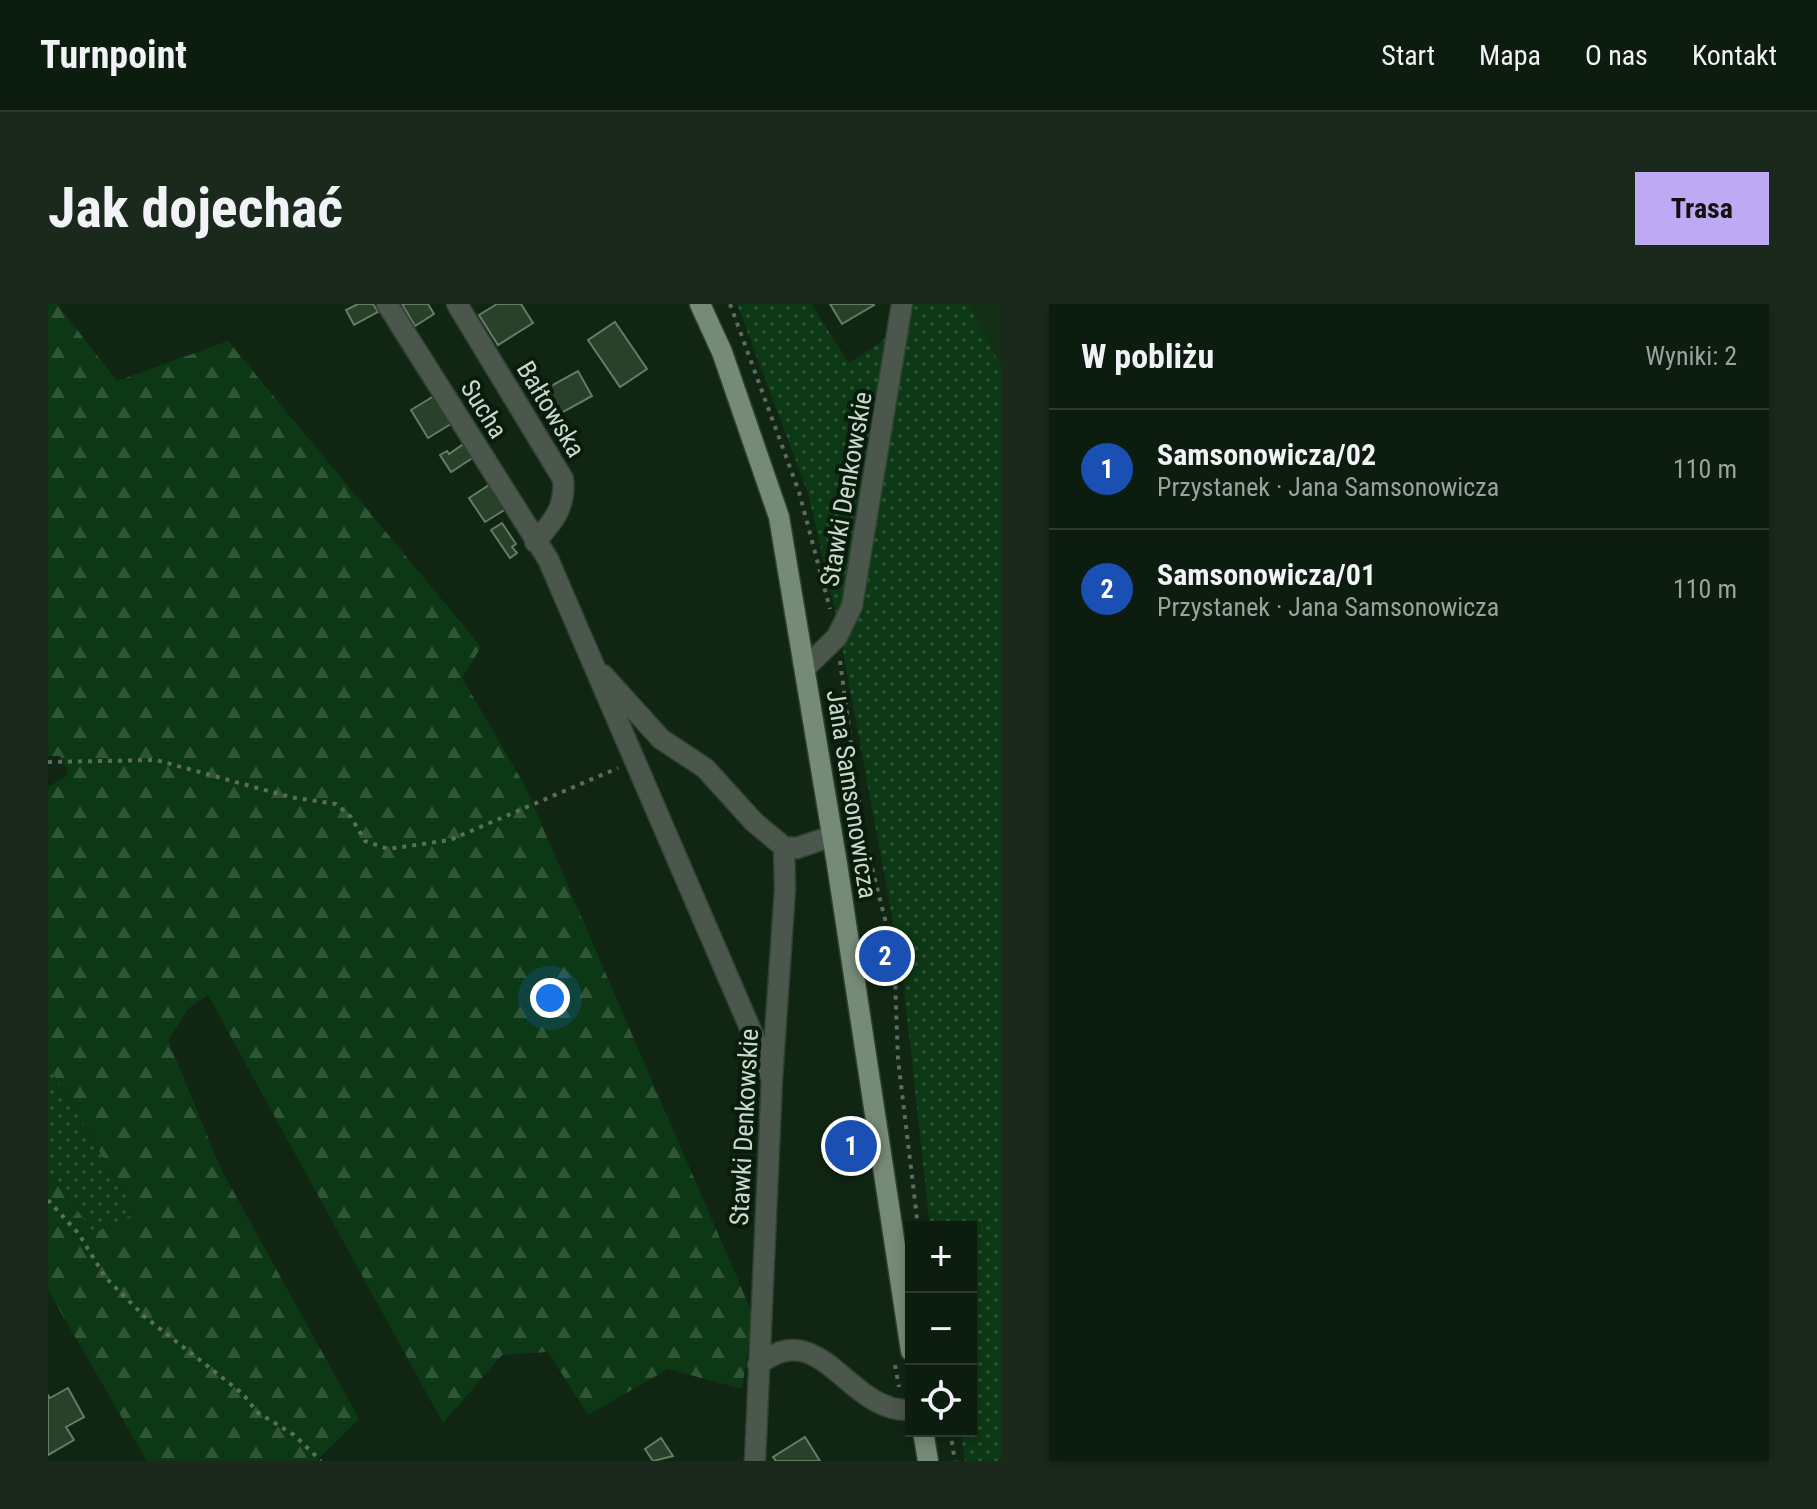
<!DOCTYPE html>
<html lang="pl">
<head>
<meta charset="utf-8">
<style>
  :root { --surface:#0c1c0e; --page:#1a291c; --text:#f1f3f6; --muted:#9aa19e; --line:#2c3a2e; --accent:#bea9f5 }
  body { margin:0; font-family:"Roboto Condensed",sans-serif; background:var(--page); color:var(--text) }
  .controls { position:absolute; right:24px; bottom:24px; display:grid; overflow:hidden; border-radius:0px; box-shadow:0 4px 12px #0003 }
  .controls button { width:72px; height:72px; display:grid; place-items:center; padding:0; border:0; border-bottom:2px solid var(--line); background:var(--surface); color:var(--text); font:40px sans-serif }
  .you { position:absolute; left:502px; top:694px; width:28px; height:28px; margin:-20px; border:6px solid #fff; border-radius:50%; background:#1a73e8; box-shadow:0 0 0 12px #1a73e833 }
  .badge { display:grid; place-items:center; width:52px; height:52px; border-radius:50%; background:var(--accent); color:#fff; font-size:26px; font-weight:700 }
  .pin { position:absolute; translate:-50% -50%; border:4px solid #fff; box-shadow:0 2px 8px #0006 }
  .list { margin:0; padding:0; list-style:none }
  h2 { display:flex; justify-content:space-between; align-items:center; height:104px; margin:0; padding:0 32px; font-size:34px }
  h2 small { font-size:26px; font-weight:400; color:var(--muted) }
  .list li { display:grid; grid-template-columns:52px 1fr auto; gap:24px; align-items:center; box-sizing:border-box; height:120px; padding:0 32px; border-top:2px solid var(--line) }
  .list b { display:block; font-size:30px; white-space:nowrap }
  .list p { margin:0; font-size:26px; white-space:nowrap; color:var(--muted) }
  .list em { font-size:26px; font-style:normal; color:var(--muted) }
  .icon { flex:none; width:44px; height:44px; fill:none; stroke:currentColor; stroke-width:2; stroke-linecap:round; stroke-linejoin:round }
  .map { position:relative; flex:none; width:953px; height:1157px; overflow:hidden; border-radius:0px }
  header { display:flex; align-items:center; gap:48px; box-sizing:border-box; height:112px; padding:0 40px; background:var(--surface); border-bottom:2px solid var(--line) }
  header strong { font-size:38px }
  nav { display:flex; gap:44px; margin-inline-start:auto; font-size:28px }
  .intro { display:flex; align-items:center; justify-content:space-between; box-sizing:border-box; height:192px; padding:0 48px }
  h1 { margin:0; font-size:56px }
  .button { padding:20px 36px; border-radius:0px; background:var(--accent); color:#111; font-size:28px; font-weight:700 }
  main { display:flex; gap:48px; padding:0 48px }
  aside { flex:1; background:var(--surface); border-radius:0px; box-shadow:0 4px 12px #0003 }
  .map>svg:first-child { display:block }
  .built { fill:#133017 }
  .grass { fill:url(#grass-dots) }
  .forest { fill:url(#forest-firs) }
  .building { fill:#29402b; stroke:#637c64; stroke-width:2 }
  .lines { fill:none; stroke-linecap:round; stroke-linejoin:round }
  .minor-casing { stroke:#2e4230; stroke-width:23 }
  .major-casing { stroke:#2e4230; stroke-width:23 }
  .path { stroke:#5b6e5d; stroke-width:4; stroke-dasharray:4 6; stroke-linecap:butt }
  .minor { stroke:#4b564c; stroke-width:20 }
  .major { stroke:#768b77; stroke-width:20 }
  .labels { text-anchor:middle; dominant-baseline:central; stroke-width:8; stroke-linejoin:round; paint-order:stroke }
  .street-label { font-size:26px; fill:#cad8cb; stroke:#071c0a }
</style>
</head>
<body>
<header>
<strong>Turnpoint</strong>
<nav><a>Start</a><a>Mapa</a><a>O nas</a><a>Kontakt</a></nav>
</header>
<div class="intro"><h1>Jak dojechać</h1><a class="button">Trasa</a></div>
<main>
<div class="map">
<svg width="953" height="1157" viewBox="0 0 953 1157">
  <defs>
    <pattern id="grass-dots" width="8" height="8" patternUnits="userSpaceOnUse" patternTransform="scale(2)"><rect width="8" height="8" fill="#0d3815"/><path d="M2 2h.1M6 6h.1" fill="none" stroke="#2f5436" stroke-width="1.8" stroke-linecap="round"/></pattern>
    <pattern id="forest-firs" width="22" height="20" patternUnits="userSpaceOnUse" patternTransform="scale(2)"><rect width="22" height="20" fill="#0d3815"/><path d="M5 1l3.5 6h-7zM16 11l3.5 6h-7z" fill="#2f5436"/></pattern>
  </defs>
  <rect width="100%" height="100%" fill="#102613"/>
  <path class="built" d="M920,0H953V62Z"/>
  <path class="grass" d="M689,0H763L801,59C829,42 848,30 862,0H920L953,62V1157H917L912,1127H923V923H882L854,666L789,315L760,189Z
    M0,761L88,909L46,929L0,866Z"/>
  <path class="forest" d="M0,0H9L69,77L180,37L433,343L414,374L476,480L705,1011L694,1085L620,1065L540,1111L500,1048L454,1051L395,1119L160,691L141,704L120,736L173,865L311,1115L268,1157H99L0,986V866L46,929L88,909L0,761V483L21,470L12,452H0Z"/>
  <path class="building" d="M310,0H325L330,8L306,21L298,6Z
    M354,0H380L386,10L367,22Z
    M449,0H473L485,19L450,41L431,11Z
    M782,0H825L826,1L794,20Z
    M567,18L599,65L572,83L540,36Z
    M530,67L544,92L506,113L492,88Z
    M386,92L403,120L380,134L363,106Z
    M417,139L426,153L403,168L392,151L399,147L401,150Z
    M441,181L458,205L437,218L421,194Z
    M454,219L468,240L464,243L469,249L462,254L443,226Z
    M20,1084L36,1113L18,1123L26,1136L0,1151V1091L2,1094Z
    M757,1133L772,1157H728L725,1153Z
    M613,1134L625,1152L605,1157L597,1145Z"/>
  <g class="lines">
    <defs>
      <path id="minor" d="M339,0L500,255L724,775
        M409,0L515,175C518,203 505,218 487,238
        M758,363L789,333L804,302L854,0
        M555,371L613,435L657,464L706,518L736,543
        M710,1061C773,1009 800,1110 863,1106
        M707,1157L724,775L737,585L736,543L749,544L784,532"/>
      <path id="major" d="M652,0L674,48L731,213L789,560L863,1047
        M875,1127L880,1157"/>
    </defs>
    <use href="#minor" class="minor-casing"/>
    <use href="#major" class="major-casing"/>
    <path class="path" d="M682,0L751,188L782,305
      M792,357L815,529L846,650L850,755L870,923
      M0,458L108,456L242,493L288,500L303,513L317,537L340,545L402,536L570,464
      M0,896L31,930L57,973L97,1013L195,1090L209,1108L246,1131L273,1157
      M847,1061L851,1083
      M902,1127L907,1157"/>
    <use href="#minor" class="minor"/>
    <use href="#major" class="major"/>
  </g>
  <g class="labels">
    <g class="street-label">
      <text transform="translate(436 105) rotate(58)">Sucha</text>
      <text transform="translate(503 105) rotate(59)">Bałtowska</text>
      <text transform="translate(798 185) rotate(-80)">Stawki Denkowskie</text>
      <text transform="translate(804 490) rotate(81)">Jana Samsonowicza</text>
      <text transform="translate(696 823) rotate(-87)">Stawki Denkowskie</text>
    </g>
  </g>
</svg>
<div class="controls">
<button>+</button>
<button>−</button>
<button><svg class="icon" aria-label="locate" viewBox="0 0 24 24"><circle cx="12" cy="12" r="6"/><path d="M12 2v4M12 18v4M2 12h4M18 12h4"/></svg></button>
</div>
<div class="you"></div>
<div class="pin badge" style="left:803px;top:842px;background:#1a4fb4">1</div>
<div class="pin badge" style="left:837px;top:652px;background:#1a4fb4">2</div>
</div>
<aside>
<h2>W pobliżu<small>Wyniki: 2</small></h2>
<ul class="list">
<li><span class="badge" style="background:#1a4fb4">1</span><div><b>Samsonowicza/02</b><p>Przystanek · Jana Samsonowicza</p></div><em>110 m</em></li>
<li><span class="badge" style="background:#1a4fb4">2</span><div><b>Samsonowicza/01</b><p>Przystanek · Jana Samsonowicza</p></div><em>110 m</em></li>
</ul>
</aside>
</main>
</body>
</html>
